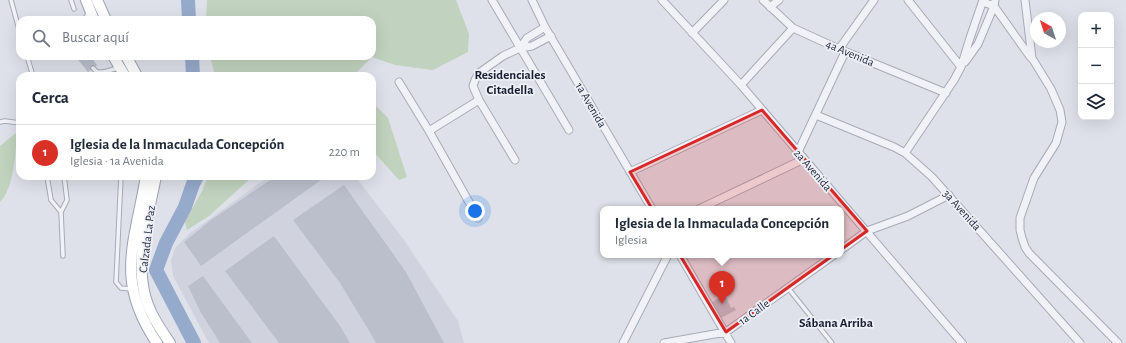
<!DOCTYPE html>
<html lang="es">
<head>
<meta charset="utf-8">
<style>
  :root { --surface:#fff; --page:#f2f2f3; --text:#1f2937; --muted:#747a83; --line:#e0e1e3; --accent:#d93025 }
  body { margin:0; font-family:"Alegreya Sans",sans-serif; background:var(--page); color:var(--text) }
  .controls { position:absolute; right:12px; top:12px; display:grid; overflow:hidden; border-radius:8px; box-shadow:0 4px 16px #0002 }
  .controls button { width:36px; height:36px; display:grid; place-items:center; padding:0; border:0; border-bottom:1px solid var(--line); background:var(--surface); color:var(--text); font:20px sans-serif }
  .compass { position:absolute; left:1030px; top:12px; width:36px; height:36px; border-radius:50%; background:var(--surface); box-shadow:0 4px 16px #0002; rotate:321deg }
  .you { position:absolute; left:475px; top:211px; width:14px; height:14px; margin:-10px; border:3px solid #fff; border-radius:50%; background:#1a73e8; box-shadow:0 0 0 6px #1a73e833 }
  .badge { display:grid; place-items:center; width:26px; height:26px; border-radius:50%; background:var(--accent); color:#fff; font-size:13px; font-weight:700 }
  .pin { position:absolute; translate:-50% -33px; filter:drop-shadow(0 1px 2px #0008) }
  .pin::after { content:''; position:absolute; top:21px; width:14px; height:12px; background:inherit; clip-path:polygon(0 0,100% 0,50% 100%) }
  .popup { position:absolute; left:600px; top:206px; width:244px; height:52px; box-sizing:border-box; display:grid; place-content:center; border-radius:8px; background:var(--surface); filter:drop-shadow(0 1px 3px #0005); font-size:13px; white-space:nowrap; color:var(--muted) }
  .popup b { font-size:15px; color:var(--text) }
  .popup::after { content:''; position:absolute; left:50%; top:100%; margin-left:-8px; border:8px solid transparent; border-top-color:var(--surface) }
  .list { margin:0; padding:0; list-style:none }
  h2 { display:flex; justify-content:space-between; align-items:center; height:52px; margin:0; padding:0 16px; font-size:17px }
  h2 small { font-size:13px; font-weight:400; color:var(--muted) }
  .list li { display:grid; grid-template-columns:26px 1fr auto; gap:12px; align-items:center; box-sizing:border-box; height:56px; padding:0 16px; border-top:1px solid var(--line) }
  .list b { display:block; font-size:15px; white-space:nowrap }
  .list p { margin:0; font-size:13px; white-space:nowrap; color:var(--muted) }
  .list em { font-size:13px; font-style:normal; color:var(--muted) }
  .icon { flex:none; width:22px; height:22px; fill:none; stroke:currentColor; stroke-width:2; stroke-linecap:round; stroke-linejoin:round }
  .map { position:relative; flex:none; width:1126px; height:343px; overflow:hidden }
  .search { position:absolute; background:var(--surface); box-shadow:0 4px 16px #0002; left:16px; top:16px; width:360px; height:44px; display:flex; align-items:center; gap:10px; box-sizing:border-box; padding:0 14px; border-radius:12px; color:var(--muted); font-size:15px }
  .panel { position:absolute; background:var(--surface); box-shadow:0 4px 16px #0002; left:16px; top:72px; width:360px; height:108px; border-radius:12px }
  .map>svg:first-child { display:block }
  .built { fill:#d0d3de }
  .green { fill:#c1d3be }
  .lines { fill:none; stroke-linecap:round; stroke-linejoin:round }
  .river { stroke:#96aacb; stroke-width:14 }
  .building { fill:#bbbfcc }
  .service-casing { stroke:#a7abb6; stroke-width:5.5 }
  .minor-casing { stroke:#a7abb6; stroke-width:9 }
  .primary-casing { stroke:#9ca3b5; stroke-width:12 }
  .service { stroke:#f1f2f7; stroke-width:3.5 }
  .minor { stroke:#f1f2f7; stroke-width:7 }
  .primary { stroke:#fff; stroke-width:10 }
  .marked { fill:#d62828; fill-opacity:0.2; stroke:#d62828; stroke-width:3; stroke-linejoin:round }
  .labels { text-anchor:middle; dominant-baseline:central; stroke-width:3.5; stroke-linejoin:round; paint-order:stroke }
  .street-label { font-size:12px; fill:#262c40; stroke:#edf0f6 }
  .neighbourhood-label { font-size:13px; font-weight:bold; fill:#181e31; stroke:#edf0f6 }
</style>
</head>
<body>
<div class="map">
<svg width="1126" height="343" viewBox="0 0 1126 343">
  <rect width="100%" height="100%" fill="#dee1e9"/>
  <path class="built" d="M269,176H353L358,180L404,240L458,321L464,343H209L173,276L171,261L175,248L189,234Z"/>
  <path class="green" d="M207,0H456L469,34L468,52L433,70L395,65L372,57L353,76H215L210,56H372V20H206Z
    M372,102L388,118L407,177L399,180L372,150Z
    M17,132C16,150 14,189 0,202V146Z
    M208,176H253L209,216L187,230L185,222L203,189Z"/>
  <g class="lines">
    <path class="river" d="M188,0L189,20
      M192,56L193,76
      M194,343L156,270L166,243L185,207L193,184L197,176"/>
  </g>
  <path class="building" d="M75,56H90L97,65L88,72Z
    M276,176H318L321,180L201,266L184,242L211,220Z
    M344,185L406,272L444,343H376L371,334L340,283L293,220Z
    M274,236L340,326L350,343H279L225,271Z
    M203,276L252,343H220L200,311L188,286Z
    M725,295L731,308L734,307L736,310L721,318L712,302Z"/>
  <g class="lines">
    <defs>
      <path id="service" d="M11,0L20,33
        M71,0L74,9
        M84,20L89,12
        M27,56L33,76
        M93,68L97,72H104L118,68
        M0,122L5,121L20,123
        M47,176L51,200L61,212L63,256
        M121,176L116,282L121,288L131,289
        M61,212L67,200L64,176
        M788,288L832,343"/>
      <path id="minor" d="M492,0L569,130
        M532,0L545,27L652,209
        M662,0L741,85L962,343
        M763,0L793,28L839,49L946,93
        M908,0L961,67
        M1025,0L1032,58L1051,89L1060,110L1062,122L1056,143L1034,178L1020,218V230L1022,238L1025,247L1029,253L1118,343
        M983,2L994,6L1031,58
        M770,7L779,0
        M692,33L724,0
        M520,48L532,46L551,36
        M839,49L874,0
        M965,62L978,44L994,6L995,0
        M399,82L429,131L478,218
        M741,85L793,28
        M816,115L894,147L905,153L932,177L1080,343
        M429,131L479,100
        M798,152L845,52
        M905,153L954,80L961,67L969,41L983,0
        M515,160L479,100L473,86L475,80L479,73L503,56L520,48L527,38L545,27
        M630,172L762,110
        M699,209L804,159
        M841,250L867,231L908,216L949,195
        M680,255L731,343
        M623,343L668,255
        M664,343L726,332L834,255"/>
      <path id="primary" d="M86,0L94,20
        M97,0L106,20
        M113,56L125,76
        M126,56L137,76
        M146,176C135,243 114,280 157,343
        M156,176C149,212 136,255 144,291C148,311 159,327 170,343"/>
    </defs>
    <use href="#service" class="service-casing"/>
    <use href="#minor" class="minor-casing"/>
    <use href="#primary" class="primary-casing"/>
    <use href="#service" class="service"/>
    <use href="#minor" class="minor"/>
    <use href="#primary" class="primary"/>
  </g>
  <path class="marked" d="M762,110L867,231L726,332L630,172Z"/>
  <g class="labels">
    <g class="street-label">
      <text transform="translate(850 53) rotate(23)">4a Avenida</text>
      <text transform="translate(591 105) rotate(60)">1a Avenida</text>
      <text transform="translate(813 170) rotate(49)">2a Avenida</text>
      <text transform="translate(962 210) rotate(48)">3a Avenida</text>
      <text transform="translate(147 239) rotate(-83)">Calzada La Paz</text>
      <text transform="translate(754 312) rotate(-36)">1a Calle</text>
    </g>
    <g class="neighbourhood-label">
      <text x="510" y="75">Residenciales<tspan x="510" dy="15">Citadella</tspan></text>
      <text x="836" y="323">Sábana Arriba</text>
    </g>
  </g>
</svg>
<div class="controls">
<button>+</button>
<button>−</button>
<button><svg class="icon" aria-label="layers" viewBox="0 0 24 24"><path d="M12 4l9 5-9 5-9-5zM3 14l9 5 9-5"/></svg></button>
</div>
<svg class="compass" viewBox="-18 -18 36 36"><path d="M0-13l5 13h-10z" fill="#e53935"/><path d="M0 13l5-13h-10z" fill="#747a83"/></svg>
<div class="you"></div>
<div class="pin badge" style="left:722px;top:304px">1</div>
<div class="popup"><b>Iglesia de la Inmaculada Concepción</b>Iglesia</div>
<div class="search"><svg class="icon" aria-label="search" viewBox="0 0 24 24"><circle cx="10" cy="10" r="6"/><path d="M15 15l6 6"/></svg>Buscar aquí</div>
<section class="panel">
<h2>Cerca<small></small></h2>
<ul class="list">
<li><span class="badge">1</span><div><b>Iglesia de la Inmaculada Concepción</b><p>Iglesia · 1a Avenida</p></div><em>220 m</em></li>
</ul>
</section>
</div>
</body>
</html>
